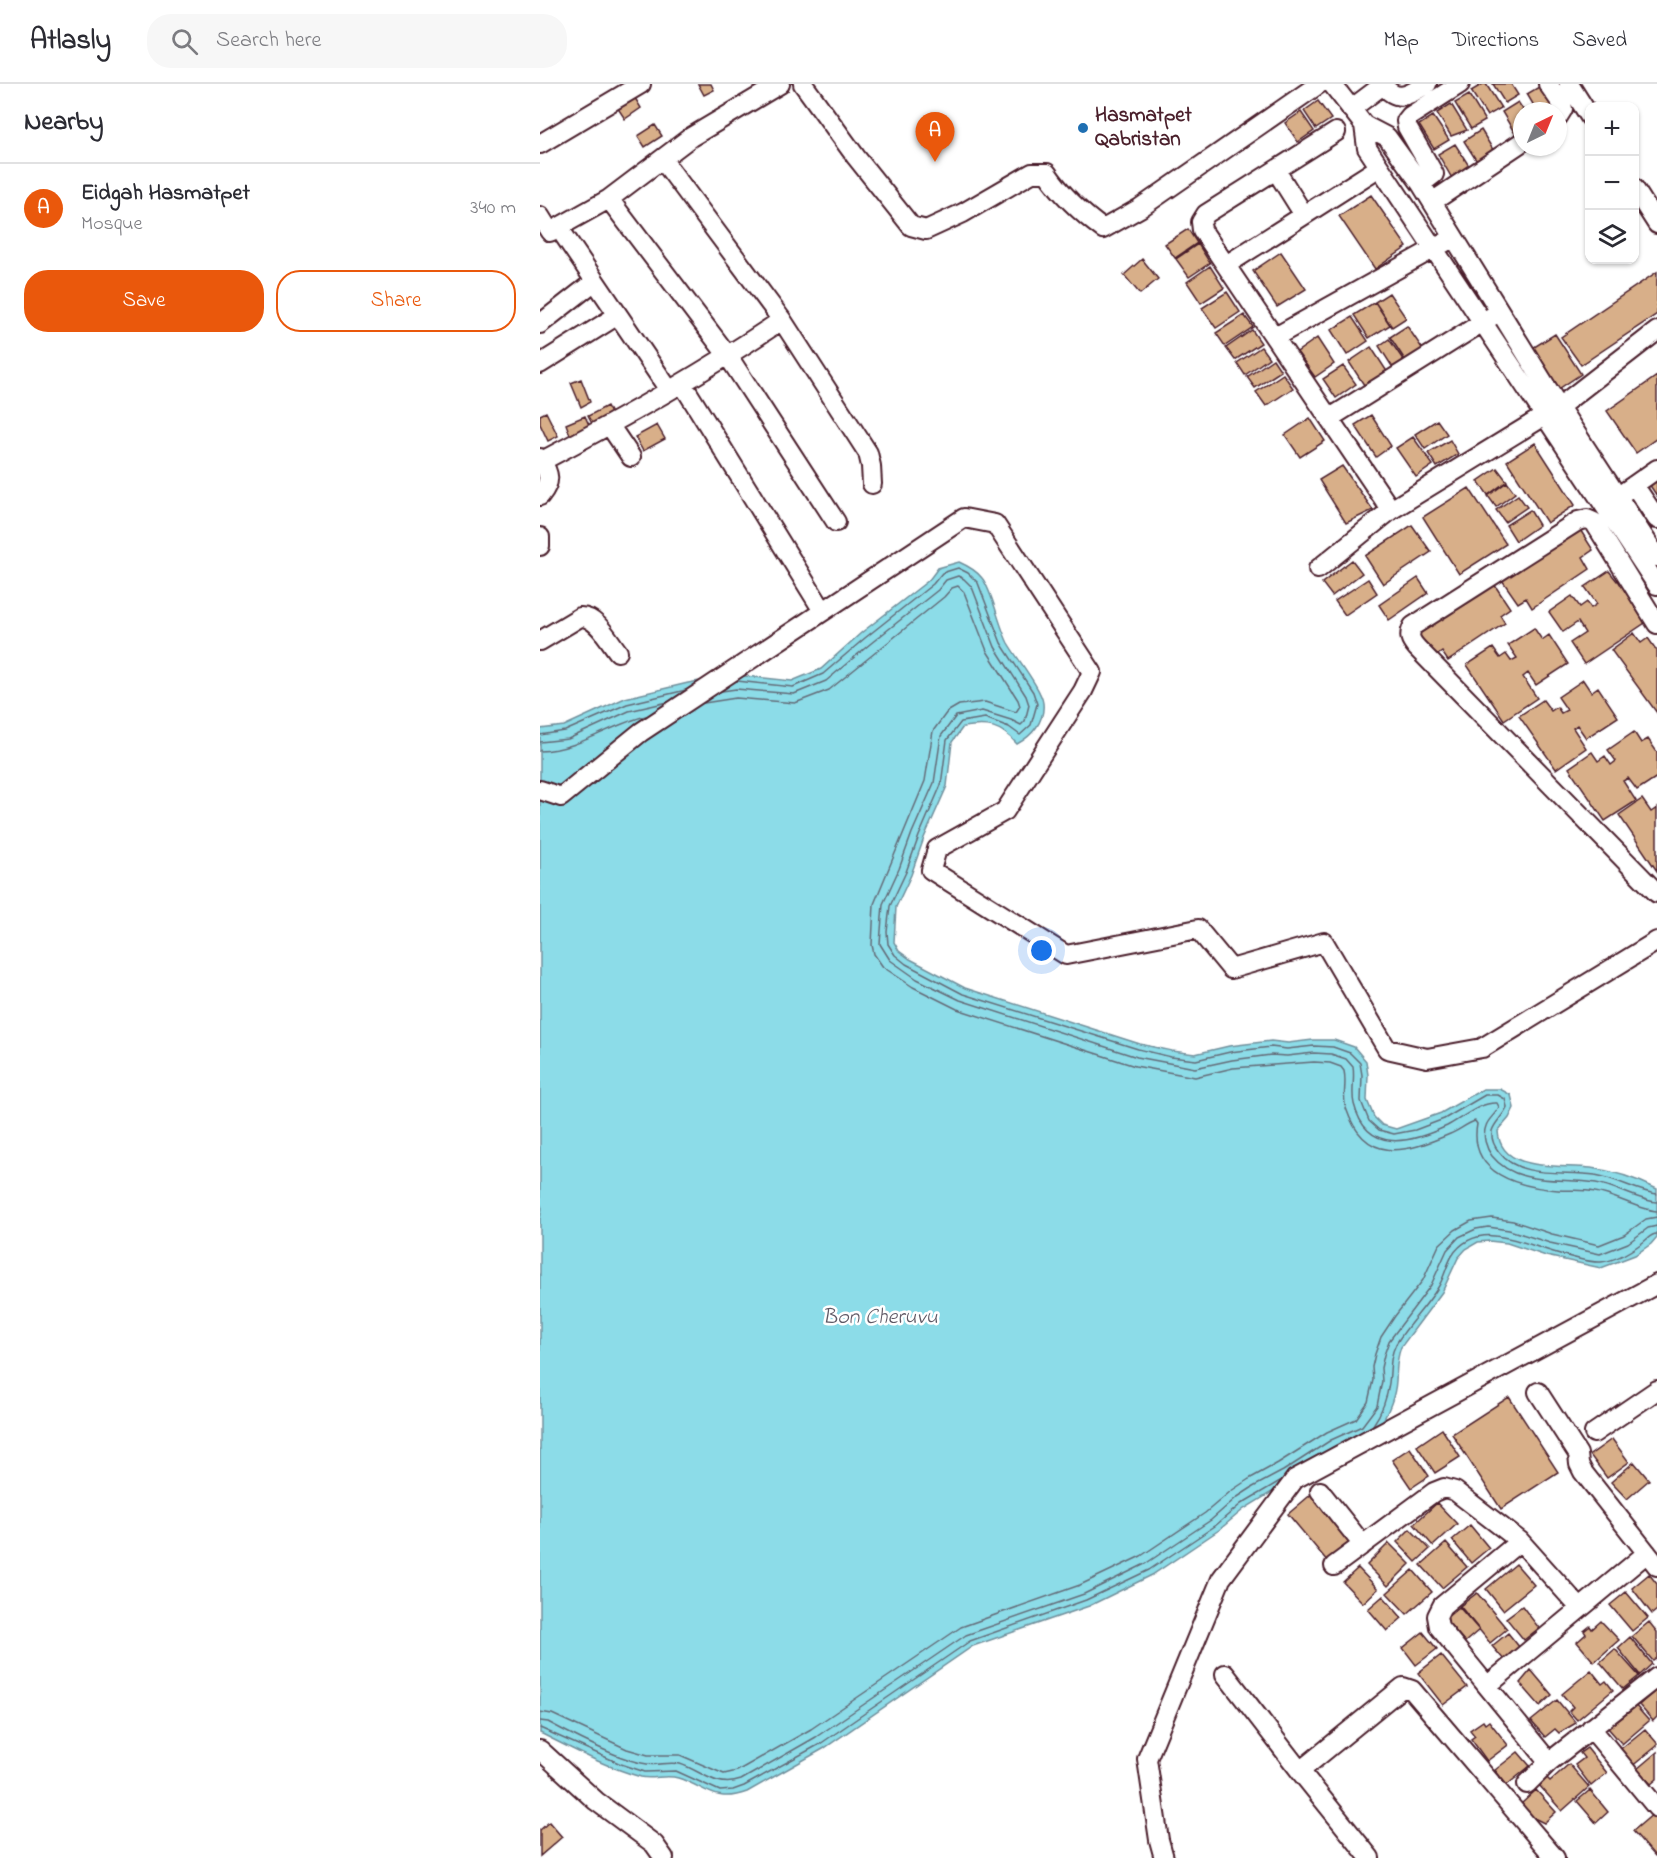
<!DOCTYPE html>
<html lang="en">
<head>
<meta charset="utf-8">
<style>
  :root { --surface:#fff; --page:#f7f7f7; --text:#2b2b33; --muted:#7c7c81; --line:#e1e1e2; --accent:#ea580c }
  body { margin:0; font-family:"Indie Flower",sans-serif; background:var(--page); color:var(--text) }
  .controls { position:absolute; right:18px; top:18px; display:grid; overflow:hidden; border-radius:12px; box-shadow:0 2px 4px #0004 }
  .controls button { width:54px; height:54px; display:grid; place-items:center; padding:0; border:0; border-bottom:2px solid var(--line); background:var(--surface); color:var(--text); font:30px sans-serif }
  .compass { position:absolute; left:973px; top:18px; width:54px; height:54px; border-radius:50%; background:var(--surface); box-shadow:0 2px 4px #0004; rotate:43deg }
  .you { position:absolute; left:502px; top:867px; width:21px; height:21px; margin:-15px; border:4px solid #fff; border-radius:50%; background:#1a73e8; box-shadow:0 0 0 9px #1a73e833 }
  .badge { display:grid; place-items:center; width:39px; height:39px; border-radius:50%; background:var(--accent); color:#fff; font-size:20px; font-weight:700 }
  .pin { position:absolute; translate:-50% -50px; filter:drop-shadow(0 2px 3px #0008) }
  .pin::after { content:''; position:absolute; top:32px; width:21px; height:18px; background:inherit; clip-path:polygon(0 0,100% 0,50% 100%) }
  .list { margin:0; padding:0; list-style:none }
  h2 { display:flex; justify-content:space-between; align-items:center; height:78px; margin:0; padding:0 24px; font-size:26px }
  h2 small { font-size:20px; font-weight:400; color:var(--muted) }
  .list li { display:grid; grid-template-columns:39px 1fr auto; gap:18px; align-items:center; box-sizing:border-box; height:90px; padding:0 24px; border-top:2px solid var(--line) }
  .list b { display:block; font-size:22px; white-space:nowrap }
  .list p { margin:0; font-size:20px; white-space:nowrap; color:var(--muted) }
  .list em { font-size:20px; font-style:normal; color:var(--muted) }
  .actions { display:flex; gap:12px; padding:18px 24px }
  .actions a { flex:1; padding:14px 0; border:2px solid var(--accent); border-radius:24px; text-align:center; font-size:21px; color:var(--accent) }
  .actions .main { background:var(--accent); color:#fff }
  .icon { flex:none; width:33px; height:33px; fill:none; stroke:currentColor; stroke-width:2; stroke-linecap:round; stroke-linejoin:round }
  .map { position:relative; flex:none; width:1117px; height:1774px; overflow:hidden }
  header { display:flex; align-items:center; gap:36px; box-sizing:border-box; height:84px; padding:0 30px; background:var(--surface); border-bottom:2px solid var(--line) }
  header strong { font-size:28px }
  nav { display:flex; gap:33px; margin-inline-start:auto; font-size:21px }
  .search { width:420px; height:54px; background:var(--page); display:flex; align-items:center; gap:15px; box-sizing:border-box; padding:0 21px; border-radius:24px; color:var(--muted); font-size:22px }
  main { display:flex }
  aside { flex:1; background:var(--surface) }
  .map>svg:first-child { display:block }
  .water { fill:#8cdce8; stroke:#72909c; stroke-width:1.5 }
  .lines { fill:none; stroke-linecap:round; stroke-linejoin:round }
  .shore { stroke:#646b77; stroke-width:1.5 }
  .building { fill:#d8af89; stroke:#4a1f2b; stroke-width:1.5 }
  .minor-casing { stroke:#4a1f2b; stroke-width:22 }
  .minor { stroke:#fff; stroke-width:18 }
  .poi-dot { fill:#1f6fb2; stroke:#fff; stroke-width:2 }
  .labels { text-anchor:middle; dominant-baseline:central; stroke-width:5; stroke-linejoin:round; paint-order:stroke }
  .poi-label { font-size:21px; font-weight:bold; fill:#4a1f2b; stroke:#fff; text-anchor:start }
  .water-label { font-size:22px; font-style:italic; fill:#5e5864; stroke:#fff }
</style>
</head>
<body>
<header>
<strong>Atlasly</strong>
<div class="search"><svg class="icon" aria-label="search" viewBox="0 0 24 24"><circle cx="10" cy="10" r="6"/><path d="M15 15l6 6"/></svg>Search here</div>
<nav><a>Map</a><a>Directions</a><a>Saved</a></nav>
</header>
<main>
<aside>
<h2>Nearby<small></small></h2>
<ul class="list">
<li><span class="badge">A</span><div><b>Eidgah Hasmatpet</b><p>Mosque</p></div><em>340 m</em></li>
</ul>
<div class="actions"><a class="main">Save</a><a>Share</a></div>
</aside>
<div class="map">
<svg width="1117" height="1774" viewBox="0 0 1117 1774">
  <rect width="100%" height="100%" fill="#fff"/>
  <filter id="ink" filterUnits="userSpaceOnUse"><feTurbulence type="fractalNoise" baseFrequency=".0167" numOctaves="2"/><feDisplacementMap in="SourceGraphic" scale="12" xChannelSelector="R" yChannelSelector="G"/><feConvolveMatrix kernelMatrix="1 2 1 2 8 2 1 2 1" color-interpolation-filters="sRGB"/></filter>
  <g filter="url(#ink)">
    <path class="water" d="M419,478C428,482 436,486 442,494C452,506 459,542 468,559C476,573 502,606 503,619C505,637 492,652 477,660C460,641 448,639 423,643L412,658L407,702L384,754L371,791L356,823L354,858L359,867L370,875L425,904L600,960L632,967L655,970L689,962L731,957L748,959L773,956H794L814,963L826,977L828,991L827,1016L834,1033L842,1041L856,1045L901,1029L943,1005H960L971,1011L974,1024L969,1034L958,1047C960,1090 1021,1080 1051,1084C1073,1087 1097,1095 1117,1105V1153L1111,1160L1095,1171L1061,1184L1006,1172L967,1159L949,1157L938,1158L926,1165L918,1174L902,1208L861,1263C856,1276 857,1284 856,1297C855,1314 848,1329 839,1343L704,1425L679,1446L612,1491L549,1522L433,1562L283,1665L207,1708C175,1720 166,1703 138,1694C126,1690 113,1696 101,1693C65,1683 33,1665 0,1649V1135L2,1124L0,1119V645L24,642L85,614L148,599L195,591L252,597L281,585L321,549L389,496L398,484Z"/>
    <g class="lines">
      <path class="shore" d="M197,597L253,603L283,590L325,554L393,500L402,489L418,484L428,489L438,499L461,559L493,608L497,620L491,641L480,651L469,643L445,634L421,638L407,656L401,701L379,752L366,788L350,822L347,848L348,860L355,871L366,880L423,910L598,965L631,973L656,976L690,968L731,963L747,965L774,962L793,963L810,969L820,979L822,991L821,1017L829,1037L839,1046L854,1050L875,1046L904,1035L945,1011H958L965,1015L967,1023C964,1031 954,1039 952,1047C951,1055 954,1062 959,1068C980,1096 1025,1086 1055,1091C1076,1094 1098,1108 1117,1110
        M182,607L196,605L254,610L286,597L330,560L398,506L406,496L418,492L424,495L432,503L455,563L486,612L489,621L485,637L481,641L471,636L442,627L416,632L401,652L394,699L372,749L359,785L343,820L340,860L350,876L377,895L420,916L597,973L655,984L692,976L731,971L747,972L774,969L791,970L806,975L813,983C815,995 811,1008 814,1020C827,1071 871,1059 907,1042C923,1034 939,1018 957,1019L959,1023C956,1030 948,1035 946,1042C942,1052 946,1064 952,1072C977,1103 1022,1093 1056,1099C1075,1102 1100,1117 1117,1118
        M164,619L196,614L255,619L289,606L404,513L412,504L418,502L424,508L447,567L478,616L480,622L476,628L445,618L419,621L407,628L393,647L385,697L334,820L332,861L334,870L343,883L373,903L417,925L595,982L655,993L693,984L774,978L790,979L801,983L804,987C807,999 802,1012 806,1024C825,1081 866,1069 910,1050C918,1047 926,1040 935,1037L937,1040C928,1090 979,1103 1018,1106C1030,1107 1043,1105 1055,1108C1075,1111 1099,1126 1117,1127
        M0,651L25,647L87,620L146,606
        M0,658L28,655L89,627L128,618
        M0,667C39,666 69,641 106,632
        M833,1341C842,1328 847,1315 849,1299C851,1285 849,1274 856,1260C868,1240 885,1224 897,1205C904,1195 906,1182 912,1172C932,1141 967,1152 995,1162C1010,1167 1045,1179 1061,1178C1075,1177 1091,1167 1102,1159C1108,1155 1110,1150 1117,1150
        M0,1628L12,1630L87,1665L108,1671H140L184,1690L197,1687L271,1645L421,1543L540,1501L601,1472L665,1429L691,1407L709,1395L738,1379L787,1348L816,1335L828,1318L833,1296L832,1283L835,1270L841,1253L855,1232L883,1196L899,1161L915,1146L931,1137L952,1134L973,1137L1012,1150L1059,1161L1084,1151L1106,1135L1117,1133
        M0,1637L8,1638C32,1651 81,1677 107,1680C118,1682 129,1677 140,1680C162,1687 176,1705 201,1696L276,1653L426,1551L544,1510L605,1480L671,1436L696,1414L713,1403L743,1387L791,1356L822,1342L837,1322L842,1297L841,1284L844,1271L849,1257L891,1201L907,1166L919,1153L936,1145L948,1143L969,1146L1010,1159L1060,1170L1088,1159L1108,1144L1117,1142
        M0,1644L81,1680L105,1688L136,1687L180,1707L193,1706L204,1702L280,1660L430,1557L546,1516L609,1486L675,1442L701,1420L740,1397"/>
    </g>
    <path class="building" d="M158,0H171L174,6L164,11Z
      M943,0H946L961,24L947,32L931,7Z
      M953,0H971L978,11L965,19Z
      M1004,0L1015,27H997L987,10Z
      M92,9L101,24L85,35L75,20Z
      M929,11L945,37L931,45L915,19Z
      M778,17L791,35L776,45L764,27Z
      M978,18L984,27H982V50L977,53L962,28Z
      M911,20L927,46L911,52L897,29Z
      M761,28L774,47L758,58L745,39Z
      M893,32L909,56L894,65L879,41Z
      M115,41L122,52L105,63L98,52Z
      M941,46L955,69L938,79L924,57Z
      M915,60L931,85L913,96L898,70Z
      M831,111L867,163L835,185L799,132Z
      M648,145L657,159L635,174L625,160Z
      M658,160L670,179L649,193L636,175Z
      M741,168L766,205L737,223L713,187Z
      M602,175L618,195L600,210L584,191Z
      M670,182L684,204L661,219L647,198Z
      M1117,188V230L1041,281L1021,253Z
      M687,208L700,228L676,244L662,224Z
      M849,209L866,234L852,243L835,218Z
      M835,218L850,241L829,254L814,231Z
      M704,231L713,243L685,262L676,249Z
      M812,233L828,257L807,271L791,246Z
      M867,242L884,267L867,279L850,253Z
      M712,246L721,259L695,276L686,264Z
      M1015,250L1041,290L1017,306L991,265Z
      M777,254L794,280L775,293L757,268Z
      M849,255L866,280L855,287L839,262Z
      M721,263L729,274L705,291L697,279Z
      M831,263L848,289L826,304L809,278Z
      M733,275L741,287L715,304L707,293Z
      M803,282L816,300L796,314L783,295Z
      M743,290L753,304L726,322L716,308Z
      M1117,292V354L1096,369L1067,327Z
      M41,295L50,318L41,323L31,299Z
      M67,322L75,337L56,347L48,332Z
      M6,328L18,352L8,357L0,340V331Z
      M831,331L851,362L836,373L815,341Z
      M45,332L52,348L32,356L26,340Z
      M770,334L785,357L760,373L745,351Z
      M897,336L907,350L885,365L875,350Z
      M117,341L125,355L103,367L95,353Z
      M873,353L893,381L876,393L856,364Z
      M910,356L918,370L897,383L888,369Z
      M995,359L1035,421L1007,439L967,377Z
      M802,382L833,426L806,439L779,396Z
      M957,384L967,397L948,411L938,397Z
      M1117,395V412L1109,400Z
      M967,398L975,409L956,423L948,412Z
      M929,404L966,460L919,490L883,433Z
      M978,411L987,423L965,438L956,426Z
      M990,426L999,441L976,457L966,441Z
      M872,441L891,468L843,500L825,472Z
      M1039,444L1053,466L1043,473L1050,485L992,524L986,514L978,519L962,496Z
      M812,476L822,489L792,512L782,499Z
      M1069,487L1077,497L1084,492L1108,528L1101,532L1105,539L1044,580L1030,559L1045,549L1038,538L1023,548L1009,528L1032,512L1040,523L1047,518L1051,524L1057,520L1045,503Z
      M878,494L888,509L849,536L839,521Z
      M828,495L837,509L805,531L795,517Z
      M954,500L970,524L960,531L965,539L908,577L902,568L893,574L877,551Z
      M994,544L1002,556L1009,551L1028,580L996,601L988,589L983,593L997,614L964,636L927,581L953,564L960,574L966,570L971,577L977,574L968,561Z
      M1094,549L1101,559L1108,554L1117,567V629L1071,566Z
      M1043,596L1051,608L1058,603L1078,633L1046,654L1037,641L1033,644L1046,664L1016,685L979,632L1003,616L1011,627L1017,623L1021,629L1027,626L1018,613Z
      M1094,648L1101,659L1108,655L1117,668V693L1097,706L1088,694L1083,697L1096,717L1065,737L1029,684L1052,668L1058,677L1065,672L1071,681L1076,677L1068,666Z
      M1102,715L1111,728L1117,724V787L1079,731Z
      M969,1313L1018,1388L961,1425L912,1350Z
      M902,1345L920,1373L895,1389L877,1362Z
      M1072,1355L1089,1378L1067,1394L1050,1371Z
      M870,1364L889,1392L871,1404L852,1376Z
      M1094,1378L1109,1396L1087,1415L1071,1398Z
      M774,1408L814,1457L788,1478L748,1430Z
      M897,1419L917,1440L893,1462L874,1440Z
      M930,1441L949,1464L931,1479L912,1456Z
      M870,1445L890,1465L876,1478L857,1458Z
      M849,1459L870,1480L848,1502L827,1481Z
      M906,1459L927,1483L902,1504L881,1481Z
      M976,1480L994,1501L963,1526L946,1505Z
      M818,1484L838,1505L823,1519L803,1498Z
      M873,1486L892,1508L867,1530L847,1509Z
      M1109,1490L1117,1500V1526L1112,1530L1092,1504Z
      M1086,1508L1108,1534L1092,1547L1070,1521Z
      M937,1509L967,1545L950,1559L920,1522Z
      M843,1512L862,1534L847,1547L828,1525Z
      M982,1522L999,1544L984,1556L966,1534Z
      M919,1523L939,1546L925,1558L905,1535Z
      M1061,1537L1079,1556L1054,1578L1037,1558L1046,1550L1044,1547L1050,1542L1052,1545Z
      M1109,1538L1117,1548V1574L1113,1577L1092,1552Z
      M883,1548L897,1565L876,1581L863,1564Z
      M968,1549L980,1564L965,1577L952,1562Z
      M1090,1553L1112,1580L1100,1591L1078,1564Z
      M1075,1565L1099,1592L1083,1605L1060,1578Z
      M901,1571L927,1603L903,1621L878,1589Z
      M991,1586L1012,1611L1000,1622L980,1599Z
      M1051,1586L1062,1600L1066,1597L1073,1606L1037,1636L1029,1627L1033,1623L1022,1610Z
      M1117,1605V1633L1113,1637L1099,1621Z
      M1017,1616L1036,1639L1019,1649L1015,1645L1005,1653L991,1637Z
      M1095,1621L1109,1637L1082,1660L1068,1644Z
      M943,1637L945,1640L949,1637L968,1661L947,1677L931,1655L935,1652L930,1646Z
      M1105,1645L1117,1659V1662L1091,1683L1078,1667Z
      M1047,1664L1067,1689L1051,1702L1035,1681L1044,1674L1040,1669Z
      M978,1668L990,1682L967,1701L955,1686Z
      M1117,1668V1695L1111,1700L1097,1685Z
      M1029,1680L1049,1703L1022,1727L999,1701L1007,1694L1010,1697Z
      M996,1706L1016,1728L1004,1739L990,1732L980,1721Z
      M1050,1706L1068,1728L1056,1739L1037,1717Z
      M1113,1730L1117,1734V1770L1115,1772L1093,1747Z
      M9,1738L22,1753L0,1772V1746Z"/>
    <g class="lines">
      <defs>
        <path id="minor" d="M263,0L316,73L371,142L386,146L423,129L492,89H507C522,111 541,129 563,145L600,124L779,0
          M792,0L824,41L847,53L881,100L1019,323L1117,473
          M842,0C858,20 868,11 887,0
          M1008,0L1022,20L1023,25L1018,33
          M1029,0L1050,33
          M811,25L843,1
          M824,41L827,64L1117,501
          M796,48L666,130L661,138L662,146L851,426
          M0,60L101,0
          M122,75L242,236
          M737,88L764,131
          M881,100L894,90L867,43L866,37L870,32L920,0
          M1094,104L1117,140
          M69,115L188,272L296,438
          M892,118L982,58
          M0,132L10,148L69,115L151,53L240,0
          M19,144L129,306
          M686,181L835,86L840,84
          M0,240L55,197
          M735,253L904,159
          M0,280L78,231
          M142,299L283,527
          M790,334L951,233
          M70,342L91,373
          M0,374C10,390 12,397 0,412
          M2,377C84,334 165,288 242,236L328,369L331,382L332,400
          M1094,401L1117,435
          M1077,413L1117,385
          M0,453V462
          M778,485L851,426L1019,323L1117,247
          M1117,540L1054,438L1047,435L1038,437L873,542C868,552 870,556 877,564L1117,809
          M0,557L40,533C57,532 69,557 78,568
          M0,706L21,713L101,648L424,434L455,440L552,588L543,607L465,727L397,765L391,786L526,871L658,845L691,885L784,858L847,965L887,974L942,964L1117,857
          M998,1308L1038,1370L1039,1380L1043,1388L1117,1482
          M1054,1349L1117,1306
          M780,1407L823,1461
          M980,1457L902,1522L897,1532L899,1543L1009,1678
          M794,1482L894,1408L904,1404L915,1407L980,1457L1040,1524
          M685,1590L760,1687
          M947,1602L1107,1469
          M1051,1644L1117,1724
          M0,1666L56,1717L114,1760L124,1774
          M987,1700L1009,1678L1117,1593
          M624,1774L619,1756L607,1675L681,1495L755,1395L1117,1200
          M830,1774L760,1687L863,1603L872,1606L1015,1774"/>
      </defs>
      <use href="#minor" class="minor-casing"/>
      <use href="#minor" class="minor"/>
    </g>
  </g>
  <circle class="poi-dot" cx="543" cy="44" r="6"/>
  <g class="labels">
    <g class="poi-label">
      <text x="555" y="32">Hasmatpet<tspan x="555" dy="24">Qabristan</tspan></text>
    </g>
    <g class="water-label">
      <text x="340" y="1234">Bon Cheruvu</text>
    </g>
  </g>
</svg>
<div class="controls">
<button>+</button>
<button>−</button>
<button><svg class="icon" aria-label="layers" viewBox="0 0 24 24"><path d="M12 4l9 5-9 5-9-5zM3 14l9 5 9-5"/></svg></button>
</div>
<svg class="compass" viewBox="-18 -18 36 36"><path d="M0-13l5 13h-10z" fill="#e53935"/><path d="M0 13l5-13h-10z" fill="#7c7c81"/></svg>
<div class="you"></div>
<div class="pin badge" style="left:395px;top:78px">A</div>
</div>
</main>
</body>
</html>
